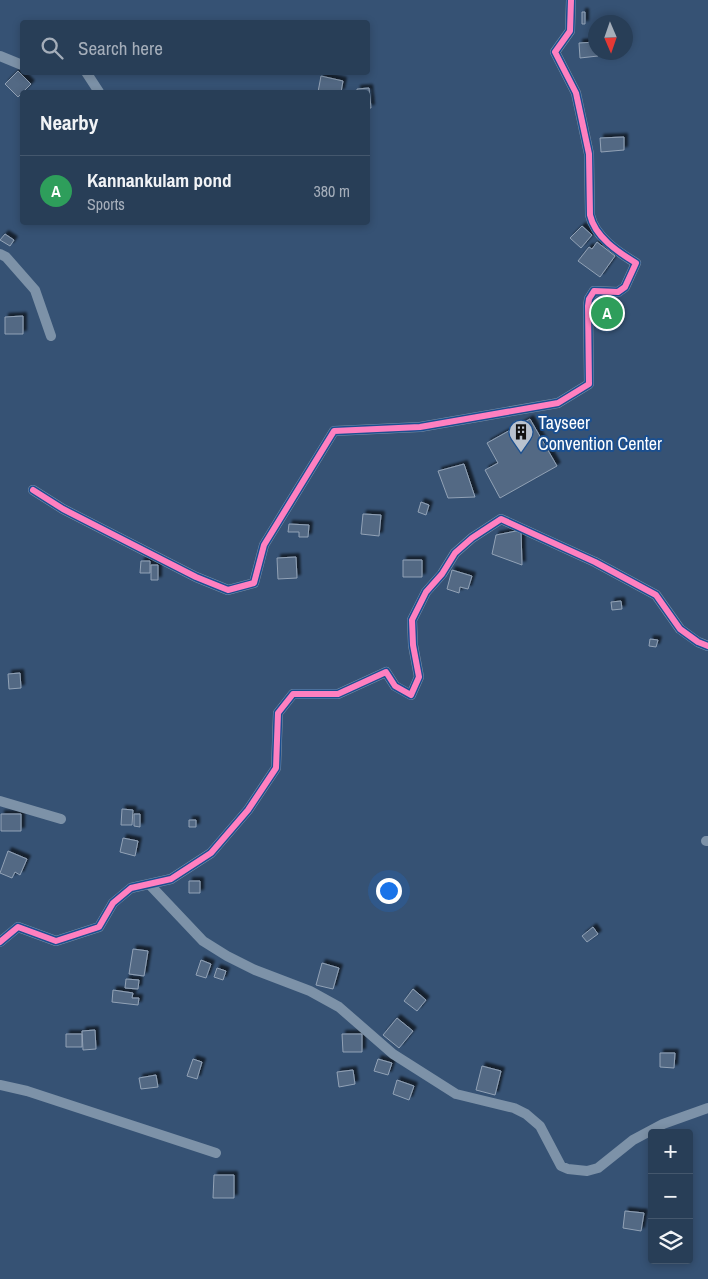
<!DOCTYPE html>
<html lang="en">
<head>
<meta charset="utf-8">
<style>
  :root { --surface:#283e57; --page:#344961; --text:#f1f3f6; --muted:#a5aeba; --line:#44576d; --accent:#e797bd }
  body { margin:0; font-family:"Archivo Narrow",sans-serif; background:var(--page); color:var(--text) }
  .controls { position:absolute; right:15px; bottom:15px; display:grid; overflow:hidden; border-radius:5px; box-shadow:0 2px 8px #0003 }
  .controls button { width:45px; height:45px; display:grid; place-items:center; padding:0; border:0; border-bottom:1px solid var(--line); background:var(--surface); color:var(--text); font:25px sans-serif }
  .compass { position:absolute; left:588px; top:15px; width:45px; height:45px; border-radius:50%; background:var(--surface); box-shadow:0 2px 8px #0003; rotate:178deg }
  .you { position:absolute; left:388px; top:890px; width:18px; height:18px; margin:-12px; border:4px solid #fff; border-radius:50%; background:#1a73e8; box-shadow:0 0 0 8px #1a73e833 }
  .badge { display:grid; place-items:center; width:32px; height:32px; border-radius:50%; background:var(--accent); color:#fff; font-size:16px; font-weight:700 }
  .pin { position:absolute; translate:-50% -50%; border:2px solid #fff; box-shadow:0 1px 5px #0006 }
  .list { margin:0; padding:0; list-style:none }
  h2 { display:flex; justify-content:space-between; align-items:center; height:65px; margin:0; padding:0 20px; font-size:21px }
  h2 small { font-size:16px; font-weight:400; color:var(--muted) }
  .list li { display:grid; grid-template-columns:32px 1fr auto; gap:15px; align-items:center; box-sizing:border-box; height:70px; padding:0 20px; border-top:1px solid var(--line) }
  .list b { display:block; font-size:19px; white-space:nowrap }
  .list p { margin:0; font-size:16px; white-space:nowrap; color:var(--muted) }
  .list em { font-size:16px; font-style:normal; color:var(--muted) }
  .icon { flex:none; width:28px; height:28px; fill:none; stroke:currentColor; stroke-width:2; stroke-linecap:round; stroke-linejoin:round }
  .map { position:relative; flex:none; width:708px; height:1279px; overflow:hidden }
  .search { position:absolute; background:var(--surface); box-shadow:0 2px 8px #0003; left:20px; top:20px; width:350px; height:55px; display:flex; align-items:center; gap:12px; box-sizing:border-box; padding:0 18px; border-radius:5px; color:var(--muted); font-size:19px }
  .panel { position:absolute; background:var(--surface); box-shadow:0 2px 8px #0003; left:20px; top:90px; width:350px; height:135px; border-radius:5px }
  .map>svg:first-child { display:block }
  .water { fill:#3b618d }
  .building { fill:#526984; stroke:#92a2b6; filter:url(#shadow) }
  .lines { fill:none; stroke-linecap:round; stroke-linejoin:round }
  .minor { stroke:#7d92a8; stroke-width:10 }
  .cycleway-casing { stroke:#1b4f8f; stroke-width:9 }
  .cycleway { stroke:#ff80c0; stroke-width:6 }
  .labels { text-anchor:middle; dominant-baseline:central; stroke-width:4; stroke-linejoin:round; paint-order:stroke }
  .poi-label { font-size:18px; fill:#fff; stroke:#1b4f8f; text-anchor:start }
</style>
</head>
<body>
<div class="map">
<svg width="708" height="1279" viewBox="0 0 708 1279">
  <defs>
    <filter id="shadow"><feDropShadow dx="3.5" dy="-3.5" stdDeviation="1" flood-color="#0009"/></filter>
  </defs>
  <rect width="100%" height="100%" fill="#365274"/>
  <path class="water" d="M606,294L612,299L623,315L619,328L607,333L596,329L591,303L594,297Z"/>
  <path class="building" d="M582,12H585V24H582Z
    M596,42V52H598V56L580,58L579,43Z
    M18,71L31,84L18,97L5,84Z
    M321,76L343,81L341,92H318Z
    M369,88L371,108H368V92H357V89Z
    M624,137V150L601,152L600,138Z
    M582,226L592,235L581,248L570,238Z
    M5,234L14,240L10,246L0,240Z
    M597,242L615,256L600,277L578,261L589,247L592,249Z
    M23,316V334H5V317Z
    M530,419L557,466L500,498L485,470L498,463L487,443Z
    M464,464L475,497L448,498L438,471Z
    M421,502L429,505L426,515L418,512Z
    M363,514L381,515L379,536L361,534Z
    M289,524L309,525L308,537H299V532H288Z
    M521,530L522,565L492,554L496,535Z
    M296,557L297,578L278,579L277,558Z
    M403,560H422V577H403Z
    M141,561H150V573H140Z
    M151,565H158V580H151Z
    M452,570L472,576L468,589L460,587L459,593L447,589Z
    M621,601L622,609L612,610L611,602Z
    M650,639L658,640L656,647L649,646Z
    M20,673L21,688L9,689L8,674Z
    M122,809L133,810L132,825H121Z
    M1,814H21V831H1Z
    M134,814H140V827L134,826Z
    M189,820H196V827H189Z
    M123,838L138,841L135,856L120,852Z
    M8,851L27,859L20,875L15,872L12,878L0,873Z
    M189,881H200V893H189Z
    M593,927L598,934L587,942L582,936Z
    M133,949L148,951L144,976L129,974Z
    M201,960L211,964L206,978L196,975Z
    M322,963L339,968L333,989L316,985Z
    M217,968L226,971L223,980L214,977Z
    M126,979L139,980L138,989L125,988Z
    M413,989L426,1000L417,1011L404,1001Z
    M113,990L133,993L132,998H139L138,1005L112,1002Z
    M397,1018L413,1031L399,1048L383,1035Z
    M95,1030L96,1049L83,1050L82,1031Z
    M66,1034H82V1047H66Z
    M342,1034H362V1052H343Z
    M660,1053H675L674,1068L660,1067Z
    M193,1059L202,1062L197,1079L187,1076Z
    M378,1059L392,1063L388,1075L374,1071Z
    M482,1066L501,1071L495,1095L476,1090Z
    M353,1070L355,1084L339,1087L337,1072Z
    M156,1075L158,1087L141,1089L139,1078Z
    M397,1080L414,1086L409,1100L393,1094Z
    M214,1175H234V1198H213Z
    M625,1211L644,1213L641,1231L623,1228Z"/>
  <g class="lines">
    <path class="minor" d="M0,56L22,65
      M86,72L99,92
      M0,254L6,257L35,290L51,336
      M33,490L63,509L196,577L228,590L254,583L264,545L334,431L420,427L558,403L589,384L588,306L589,299L594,291L618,292L625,287L636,263C618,252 595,237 590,215L589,154L576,93L555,52L570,31L571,0
      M0,801L61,819
      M706,841H708
      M150,885L203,941L227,956L255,970L310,991L339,1007L393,1054L456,1094L514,1108L526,1114L540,1126L561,1166L568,1169L587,1171L598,1168L633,1140L663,1124L708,1108
      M0,942L18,927L56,941L99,927L113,903L131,888L171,879L211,853L248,810L276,768L278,713L293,694H338L386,672L395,686L411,695L419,677L413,645L412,620L426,592L442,574L455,553L472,538L501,519L595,562L656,595L680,629L698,642L708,646
      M0,1085L27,1091L216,1153"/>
    <defs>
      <path id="cycleway" d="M33,490L63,509L196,577L228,590L254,583L264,545L334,431L420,427L558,403L589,384L588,306L589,299L594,291L618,292L625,287L636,263C618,252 595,237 590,215L589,154L576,93L555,52L570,31L571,0
        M0,942L18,927L56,941L99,927L113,903L131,888L171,879L211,853L248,810L276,768L278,713L293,694H338L386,672L395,686L411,695L419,677L413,645L412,620L426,592L442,574L455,553L472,538L501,519L595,562L656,595L680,629L698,642L708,646"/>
    </defs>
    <use href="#cycleway" class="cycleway-casing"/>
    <use href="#cycleway" class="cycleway"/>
  </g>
  <defs>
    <symbol id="building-pin" viewBox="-11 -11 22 30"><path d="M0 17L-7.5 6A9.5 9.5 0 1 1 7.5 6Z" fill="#b9c2ce" stroke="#1b4f8f"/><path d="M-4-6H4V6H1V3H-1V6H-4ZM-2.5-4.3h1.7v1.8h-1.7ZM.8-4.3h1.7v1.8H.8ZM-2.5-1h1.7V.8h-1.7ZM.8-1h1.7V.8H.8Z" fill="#111"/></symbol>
  </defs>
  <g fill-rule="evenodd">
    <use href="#building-pin" x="507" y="418" width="28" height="38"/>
  </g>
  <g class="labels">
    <g class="poi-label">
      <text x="538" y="422">Tayseer<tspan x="538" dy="21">Convention Center</tspan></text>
    </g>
  </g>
</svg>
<div class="controls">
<button>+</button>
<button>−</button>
<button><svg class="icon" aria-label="layers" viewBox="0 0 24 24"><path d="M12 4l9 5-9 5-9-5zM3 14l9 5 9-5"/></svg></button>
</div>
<svg class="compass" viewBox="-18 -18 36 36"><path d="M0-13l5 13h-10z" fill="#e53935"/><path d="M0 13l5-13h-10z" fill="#a5aeba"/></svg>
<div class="you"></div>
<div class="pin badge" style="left:607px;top:313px;background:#2e9e5b">A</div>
<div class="search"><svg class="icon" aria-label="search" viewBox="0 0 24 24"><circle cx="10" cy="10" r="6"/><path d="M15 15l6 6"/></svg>Search here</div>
<section class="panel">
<h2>Nearby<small></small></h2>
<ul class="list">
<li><span class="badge" style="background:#2e9e5b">A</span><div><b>Kannankulam pond</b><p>Sports</p></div><em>380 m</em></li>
</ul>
</section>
</div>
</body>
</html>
